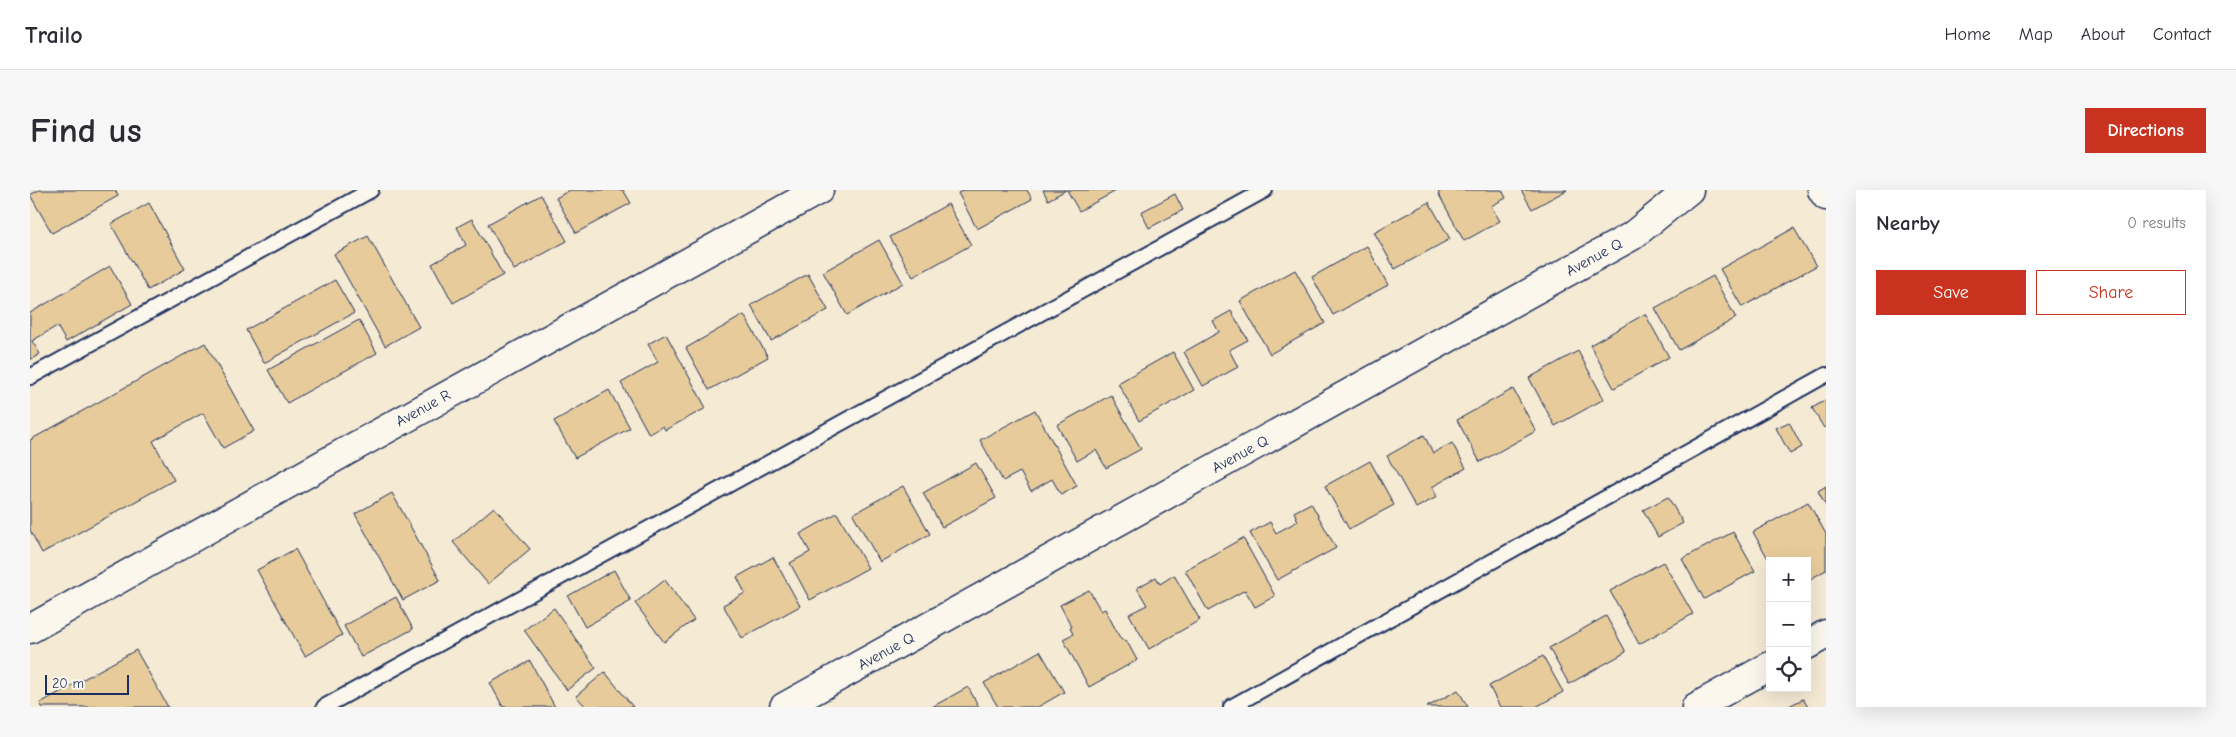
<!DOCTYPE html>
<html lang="en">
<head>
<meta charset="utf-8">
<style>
  :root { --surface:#fff; --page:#f7f7f7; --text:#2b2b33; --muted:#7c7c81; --line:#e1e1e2; --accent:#c8321e }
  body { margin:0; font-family:"Comic Neue",sans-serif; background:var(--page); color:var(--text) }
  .controls { position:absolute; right:15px; bottom:15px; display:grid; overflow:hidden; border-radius:0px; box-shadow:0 5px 20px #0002 }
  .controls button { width:45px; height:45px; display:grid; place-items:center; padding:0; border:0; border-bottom:1px solid var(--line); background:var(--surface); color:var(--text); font:25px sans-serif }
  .scale { position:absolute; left:15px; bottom:12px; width:84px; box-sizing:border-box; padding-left:5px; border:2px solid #1b2f5e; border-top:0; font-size:14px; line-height:18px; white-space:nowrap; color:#1b2f5e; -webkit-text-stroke:4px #fbf7ec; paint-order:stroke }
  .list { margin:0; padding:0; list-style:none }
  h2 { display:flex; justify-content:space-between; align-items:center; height:65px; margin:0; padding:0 20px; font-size:21px }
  h2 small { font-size:16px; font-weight:400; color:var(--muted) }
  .actions { display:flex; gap:10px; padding:15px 20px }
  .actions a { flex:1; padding:11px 0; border:1px solid var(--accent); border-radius:0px; text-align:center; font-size:18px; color:var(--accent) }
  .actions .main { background:var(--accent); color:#fff }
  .icon { flex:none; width:28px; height:28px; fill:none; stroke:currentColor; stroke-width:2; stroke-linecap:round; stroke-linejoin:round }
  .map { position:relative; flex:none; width:1796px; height:517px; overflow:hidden; border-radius:0px }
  header { display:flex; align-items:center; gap:30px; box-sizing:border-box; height:70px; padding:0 25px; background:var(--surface); border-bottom:1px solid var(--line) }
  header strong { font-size:24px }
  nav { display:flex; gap:28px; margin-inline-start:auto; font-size:18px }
  .intro { display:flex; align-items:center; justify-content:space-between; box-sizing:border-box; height:120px; padding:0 30px }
  h1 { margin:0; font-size:35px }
  .button { padding:12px 22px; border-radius:0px; background:var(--accent); color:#fff; font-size:18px; font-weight:700 }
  main { display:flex; gap:30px; padding:0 30px }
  aside { flex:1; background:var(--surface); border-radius:0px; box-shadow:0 5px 20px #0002 }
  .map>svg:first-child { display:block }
  .building { fill:#e7cb9b; stroke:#1b2f5e }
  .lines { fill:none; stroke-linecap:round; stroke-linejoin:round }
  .service-casing { stroke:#1b2f5e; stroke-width:18 }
  .minor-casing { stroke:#1b2f5e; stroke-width:31 }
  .tertiary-casing { stroke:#1b2f5e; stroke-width:31 }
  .service { stroke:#fbf7ec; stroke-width:14 }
  .minor { stroke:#fbf7ec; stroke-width:28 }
  .tertiary { stroke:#fbf7ec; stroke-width:28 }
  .labels { text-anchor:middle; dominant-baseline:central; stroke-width:4; stroke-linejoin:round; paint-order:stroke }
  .street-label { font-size:15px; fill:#1b2f5e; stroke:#fbf7ec }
</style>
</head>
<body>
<header>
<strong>Trailo</strong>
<nav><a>Home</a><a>Map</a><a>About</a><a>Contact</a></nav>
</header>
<div class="intro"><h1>Find us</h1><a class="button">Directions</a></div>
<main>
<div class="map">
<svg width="1796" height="517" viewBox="0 0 1796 517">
  <rect width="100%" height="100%" fill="#f5ead4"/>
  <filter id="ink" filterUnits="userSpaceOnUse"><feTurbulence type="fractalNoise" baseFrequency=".02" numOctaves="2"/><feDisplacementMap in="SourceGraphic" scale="10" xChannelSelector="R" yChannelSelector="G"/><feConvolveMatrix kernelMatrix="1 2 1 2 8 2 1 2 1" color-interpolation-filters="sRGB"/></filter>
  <g filter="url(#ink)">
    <path class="building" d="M9,0H85L88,6L22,43L0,5Z
      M540,0H593L601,13L546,43L526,8Z
      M934,0H997L1002,9L947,39L928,3Z
      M1013,0H1036L1018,10Z
      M1037,0H1085L1086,1L1049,21Z
      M1413,0H1472L1476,8L1461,16L1470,31L1434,51L1408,3Z
      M1491,0H1537L1502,19Z
      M1145,4L1153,20L1119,38L1111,22Z
      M511,5L537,51L484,80L458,34Z
      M1399,12L1420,49L1365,79L1344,42Z
      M119,13L155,79L118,100L81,34Z
      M918,14L941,55L883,87L860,47Z
      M442,29L473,85L423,113L402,74L436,55L427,37Z
      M1764,38L1786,76L1712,117L1690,79Z
      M338,46L389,137L355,156L304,64Z
      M849,50L873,93L817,125L793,82Z
      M1337,56L1358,95L1303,125L1282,87Z
      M80,76L102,114L36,152L27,136L2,151L10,164L0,170V123Z
      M1265,80L1295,133L1240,164L1210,111Z
      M778,84L798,120L741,151L721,115Z
      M1683,86L1706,128L1649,160L1625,118Z
      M305,90L324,123L234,173L216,140Z
      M1201,121L1218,150L1199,160L1208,177L1173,196L1154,162L1189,142L1183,131Z
      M1615,124L1639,167L1584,198L1560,155Z
      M714,125L738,167L679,200L656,158Z
      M329,130L347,163L257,213L238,180Z
      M636,144L676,218L635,240L633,236L619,244L591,193L628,172L618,154Z
      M175,153L224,241L193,258L173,223L123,251L144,290L12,363L0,340V250Z
      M1548,161L1574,209L1525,236L1499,188Z
      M1143,162L1164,200L1109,231L1088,193Z
      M1483,199L1506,241L1450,272L1427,230Z
      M579,200L600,238L545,268L524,231Z
      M1081,205L1111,259L1076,278L1066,260L1047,271L1027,235Z
      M1796,210V237L1794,238L1782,218Z
      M1005,220L1047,296L1031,305L1022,289L1001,301L990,282L973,291L950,250Z
      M1759,232L1772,257L1760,264L1746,238Z
      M1394,245L1403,263L1422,253L1436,278L1402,297L1407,307L1386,318L1357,266Z
      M1340,271L1364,315L1319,339L1295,296Z
      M946,273L966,308L912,337L893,303Z
      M873,296L900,344L850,372L823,324Z
      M1796,296V316L1788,301Z
      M362,303L410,390L373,410L325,324Z
      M1638,307L1653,333L1628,347L1613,320Z
      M1778,312L1796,344V380L1777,391V371L1766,369L1740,372L1723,342Z
      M1281,313L1306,358L1247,390L1220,343L1240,332L1246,343L1268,331L1264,322Z
      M464,317L500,359L458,394L423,352Z
      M807,323L838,378L780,410L760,373L780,362L770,344Z
      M1703,342L1725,381L1674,409L1652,369Z
      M1213,348L1245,406L1225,417L1215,400L1178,421L1155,380Z
      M265,359L312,445L275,466L227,380Z
      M743,367L770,416L712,448L693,415L715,403L707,387Z
      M1633,372L1663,424L1609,454L1580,401Z
      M584,380L601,411L555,437L538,406Z
      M1144,385L1170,430L1119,459L1099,424L1117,415L1107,398L1126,387L1130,394Z
      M635,390L664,430L634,452L605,413Z
      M1059,400L1071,421L1075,419L1089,446L1094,451L1096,450L1107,470L1059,497L1033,449L1043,444L1040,438L1042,437L1030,415Z
      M366,407L383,439L331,467L314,436Z
      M524,418L566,478L537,500L494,440Z
      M1576,426L1596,462L1539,494L1519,458Z
      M106,460L138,517H12L10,513Z
      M1010,461L1034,502L1008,517H968L954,493Z
      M1513,466L1533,502L1506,517H1470L1459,496Z
      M500,471L525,517H473L460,493Z
      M575,482L603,517H556L546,506Z
      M938,497L949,517H902Z
      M1428,500L1438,517H1397Z
      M1773,509L1778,517H1757Z"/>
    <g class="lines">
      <defs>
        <path id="service" d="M0,187L341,0
          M294,517L1235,0
          M1201,517L1796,185"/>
        <path id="minor" d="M1792,0L1796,6
          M0,439L322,258L789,0
          M754,517L1602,46L1659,0"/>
        <path id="tertiary" d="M1777,455L1796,444
          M1666,517L1740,476"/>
      </defs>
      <use href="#service" class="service-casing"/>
      <use href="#minor" class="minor-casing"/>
      <use href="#tertiary" class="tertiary-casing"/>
      <use href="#service" class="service"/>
      <use href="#minor" class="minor"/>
      <use href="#tertiary" class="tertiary"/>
    </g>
  </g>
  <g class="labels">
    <g class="street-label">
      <text transform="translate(1564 67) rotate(-29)">Avenue Q</text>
      <text transform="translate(393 218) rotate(-29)">Avenue R</text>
      <text transform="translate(1210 264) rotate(-29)">Avenue Q</text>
      <text transform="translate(856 461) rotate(-29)">Avenue Q</text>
    </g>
  </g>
</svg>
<div class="controls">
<button>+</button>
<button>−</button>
<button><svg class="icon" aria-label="locate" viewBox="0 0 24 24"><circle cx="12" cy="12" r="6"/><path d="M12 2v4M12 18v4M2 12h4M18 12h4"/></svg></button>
</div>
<div class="scale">20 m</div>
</div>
<aside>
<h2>Nearby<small>0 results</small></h2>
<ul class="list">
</ul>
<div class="actions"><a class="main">Save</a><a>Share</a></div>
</aside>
</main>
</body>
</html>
